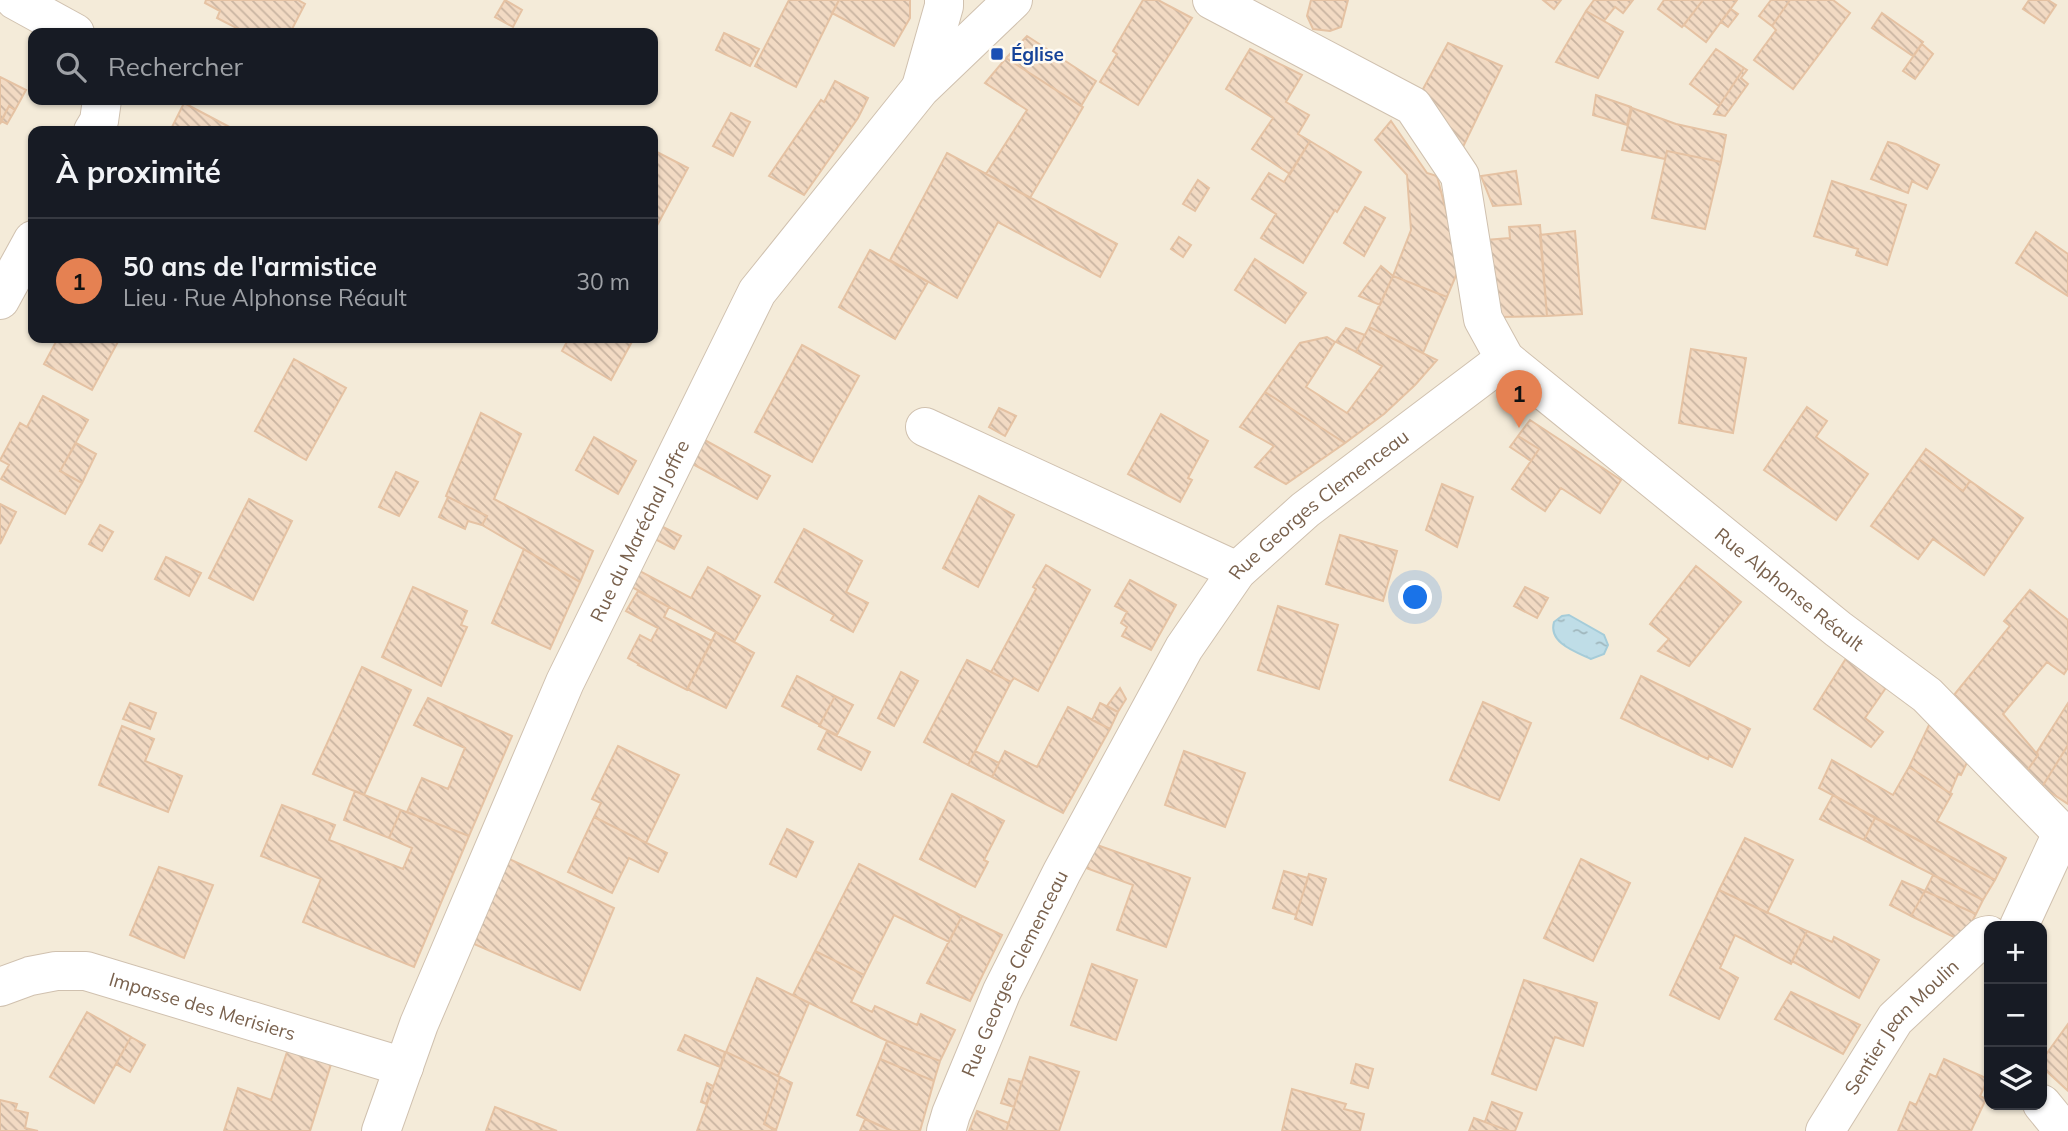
<!DOCTYPE html>
<html lang="fr">
<head>
<meta charset="utf-8">
<style>
  :root { --surface:#171b24; --page:#242831; --text:#f1f3f6; --muted:#9ea1a6; --line:#363941; --accent:#e58152 }
  body { margin:0; font-family:Mulish,sans-serif; background:var(--page); color:var(--text) }
  .controls { position:absolute; right:21px; bottom:21px; display:grid; overflow:hidden; border-radius:14px; box-shadow:0 2px 5px #0004 }
  .controls button { width:63px; height:63px; display:grid; place-items:center; padding:0; border:0; border-bottom:2px solid var(--line); background:var(--surface); color:var(--text); font:35px sans-serif }
  .you { position:absolute; left:1416px; top:598px; width:24px; height:24px; margin:-18px; border:5px solid #fff; border-radius:50%; background:#1a73e8; box-shadow:0 0 0 10px #1a73e833 }
  .badge { display:grid; place-items:center; width:46px; height:46px; border-radius:50%; background:var(--accent); color:#111; font-size:23px; font-weight:700 }
  .pin { position:absolute; translate:-50% -58px; filter:drop-shadow(0 2px 4px #0008) }
  .pin::after { content:''; position:absolute; top:37px; width:24px; height:21px; background:inherit; clip-path:polygon(0 0,100% 0,50% 100%) }
  .list { margin:0; padding:0; list-style:none }
  h2 { display:flex; justify-content:space-between; align-items:center; height:91px; margin:0; padding:0 28px; font-size:30px }
  h2 small { font-size:23px; font-weight:400; color:var(--muted) }
  .list li { display:grid; grid-template-columns:46px 1fr auto; gap:21px; align-items:center; box-sizing:border-box; height:126px; padding:0 28px; border-top:2px solid var(--line) }
  .list b { display:block; font-size:26px; white-space:nowrap }
  .list p { margin:0; font-size:23px; white-space:nowrap; color:var(--muted) }
  .list em { font-size:23px; font-style:normal; color:var(--muted) }
  .icon { flex:none; width:38px; height:38px; fill:none; stroke:currentColor; stroke-width:2; stroke-linecap:round; stroke-linejoin:round }
  .map { position:relative; flex:none; width:2068px; height:1131px; overflow:hidden }
  .search { position:absolute; background:var(--surface); box-shadow:0 2px 5px #0004; left:28px; top:28px; width:630px; height:77px; display:flex; align-items:center; gap:18px; box-sizing:border-box; padding:0 24px; border-radius:14px; color:var(--muted); font-size:26px }
  .panel { position:absolute; background:var(--surface); box-shadow:0 2px 5px #0004; left:28px; top:126px; width:630px; height:217px; border-radius:14px }
  .map>svg:first-child { display:block }
  .residential { fill:#f4ebd9; fill-rule:evenodd }
  .water { fill:url(#water-ripples); stroke:#a5ccd9; stroke-width:2 }
  .building { fill:url(#building-back-hatch); stroke:#e5c2a3; stroke-width:2 }
  .lines { fill:none; stroke-linecap:round; stroke-linejoin:round }
  .minor-casing { stroke:#d0c1af; stroke-width:40 }
  .minor { stroke:#fff; stroke-width:38 }
  .transit-dot { fill:#1a4fb4; stroke:#fffbf2; stroke-width:2.5 }
  .labels { text-anchor:middle; dominant-baseline:central; stroke-width:5; stroke-linejoin:round; paint-order:stroke }
  .transit-label { font-size:19px; font-weight:bold; fill:#164399; stroke:#fffbf2; text-anchor:start }
  .street-label { font-size:19px; fill:#79614d; stroke:#fffbf2 }
</style>
</head>
<body>
<div class="map">
<svg width="2068" height="1131" viewBox="0 0 2068 1131">
  <defs>
    <pattern id="water-ripples" width="26" height="14" patternUnits="userSpaceOnUse" patternTransform="scale(1.75)"><rect width="26" height="14" fill="#bfdde7"/><path d="M2 4q2-2 4 0t4 0M15 11q2-2 4 0t4 0" fill="none" stroke="#a0b7bd"/></pattern>
    <pattern id="building-back-hatch" width="6" height="6" patternUnits="userSpaceOnUse" patternTransform="scale(1.75)"><rect width="6" height="6" fill="#f2dac3"/><path d="M-1 5l2 2M0 0l6 6M5-1l2 2" fill="none" stroke="#c9b4a1"/></pattern>
  </defs>
  <rect width="100%" height="100%" fill="#fdf8eb"/>
  <path class="residential" d="M0,0H2068V1131H0ZM33,33H653V100H33ZM33,131H653V338H33ZM1989,926H2042V1105H1989Z"/>
  <path class="water" d="M1569,615L1604,635L1608,645L1604,654L1591,659C1576,652 1548,643 1554,622L1562,616Z"/>
  <path class="building" d="M206,0H298L305,4L290,33H250L247,31L246,33L217,18L220,11L205,3Z
    M505,0L522,10L513,27L495,17Z
    M789,0H839L796,87L755,66Z
    M839,0H910V18L894,46L832,13Z
    M1143,0H1158L1192,18L1138,105L1100,82L1117,54L1113,51Z
    M1311,0H1348L1341,27L1330,31L1313,29L1307,16Z
    M1543,0H1561L1554,9Z
    M1594,0H1633L1623,13L1615,7L1604,21L1586,11Z
    M1664,0H1703L1682,27L1658,9Z
    M1703,0H1737L1706,42L1684,25Z
    M1771,0H1790L1772,26L1759,16Z
    M1790,0H1833L1850,13L1793,89L1754,60L1776,30L1772,26Z
    M2029,0H2048L2056,5L2044,23L2023,9Z
    M1731,9L1738,14L1728,27L1721,22Z
    M1586,11L1623,32L1598,78L1556,62Z
    M1882,13L1923,42L1913,56L1872,28Z
    M724,33L759,49L750,66L716,50Z
    M1027,36L1096,81L1081,106L1006,58Z
    M1448,43L1502,66L1462,149L1423,89Z
    M1922,44L1933,54L1915,79L1903,71Z
    M1250,49L1302,75L1286,102L1309,115L1298,134L1310,141L1290,174L1252,149L1273,118L1226,89Z
    M1716,49L1744,68L1719,106L1690,84Z
    M1006,58L1083,107L1030,198L986,174L1027,110L985,83Z
    M1744,68L1747,70L1741,78L1748,84L1725,116L1714,114Z
    M0,77L26,90L15,110L9,106L0,124Z
    M835,81L868,98L858,118L804,195L769,176L821,100L824,102Z
    M1596,95L1631,107L1627,125L1593,115Z
    M184,103L237,131H170Z
    M9,106L15,110L7,124L1,121Z
    M1632,108L1676,124L1726,135L1721,162L1667,151L1665,159L1622,150Z
    M731,113L750,122L733,156L713,146Z
    M1391,121L1427,173L1437,176L1451,230L1457,273L1447,297L1393,276L1411,230L1407,175L1375,140Z
    M1310,141L1361,172L1337,212L1335,210L1303,263L1261,238L1276,214L1252,199L1269,173L1284,182Z
    M1888,142L1896,144L1939,165L1927,189L1912,181L1908,193L1871,179Z
    M653,150L688,168L654,231L653,230Z
    M1667,151L1721,162L1705,229L1652,218Z
    M947,153L1117,244L1100,277L998,222L957,298L890,260Z
    M1516,171L1521,204L1493,206L1481,176Z
    M1198,180L1209,188L1195,211L1183,204Z
    M1832,181L1906,205L1887,265L1856,255L1858,249L1814,236Z
    M1365,207L1385,218L1364,256L1344,243Z
    M1540,225L1547,316L1501,317L1492,276L1495,274L1486,240L1510,238L1509,227Z
    M1575,231L1582,314L1547,316L1540,235Z
    M2036,232L2068,254V296L2016,263Z
    M1179,237L1191,245L1183,257L1171,249Z
    M870,250L928,282L895,339L839,307Z
    M1255,259L1306,293L1285,323L1235,290Z
    M1381,266L1393,276L1380,305L1359,296Z
    M1393,276L1447,297L1423,353L1369,327Z
    M1369,327L1437,360L1415,385L1384,414L1345,443L1265,392L1300,343L1327,337L1335,342L1306,387L1347,413L1382,366L1356,352Z
    M1346,328L1365,335L1356,352L1336,342Z
    M58,338H120L92,390L44,364Z
    M569,338H634L611,380L562,351Z
    M802,345L859,376L812,462L755,432Z
    M1691,349L1746,358L1733,433L1679,423Z
    M294,359L346,388L306,460L255,431Z
    M1265,392L1345,443L1286,484L1255,467L1274,446L1240,427Z
    M43,396L88,420L60,471L82,483L65,514L1,479L9,465L0,460L20,423L27,427Z
    M1807,407L1827,421L1816,437L1868,474L1836,520L1764,470Z
    M999,408L1016,416L1005,436L989,427Z
    M481,413L521,434L494,499L593,551L580,582L482,525L487,516L446,496Z
    M1161,414L1208,441L1188,478L1192,480L1180,502L1128,474Z
    M1530,420L1621,480L1600,513L1561,488L1545,511L1512,489L1539,449L1518,436Z
    M1518,436L1539,449L1531,461L1510,447Z
    M594,437L636,461L618,494L576,470Z
    M701,438L770,476L757,499L689,462Z
    M76,443L96,454L82,483L60,471Z
    M1926,449L1970,481L1963,491L1919,459Z
    M1919,459L1963,491L1970,481L2023,518L1984,575L1933,539L1918,559L1871,526Z
    M396,472L418,482L399,516L379,507Z
    M1442,484L1473,497L1457,547L1426,530Z
    M979,496L1014,515L978,587L943,568Z
    M448,497L487,516L482,525L468,521L465,529L439,517Z
    M249,499L292,521L253,600L209,578Z
    M0,504L16,512L0,544Z
    M100,525L113,532L102,551L89,544Z
    M659,525L681,536L674,549L653,538Z
    M804,529L862,561L846,592L868,603L853,632L831,620L834,615L775,582Z
    M1340,535L1397,551L1383,601L1326,584Z
    M524,549L580,582L550,649L492,623Z
    M166,557L201,573L189,596L155,579Z
    M1046,565L1090,590L1038,691L1014,678L1011,682L991,672L1036,589L1033,587Z
    M1696,566L1741,602L1689,666L1658,651L1669,639L1650,624Z
    M708,567L760,596L734,642L630,586L638,570L691,598Z
    M1130,580L1176,605L1151,650L1122,636L1127,627L1121,623L1127,612L1115,606Z
    M413,587L467,611L461,625L467,627L441,686L382,657Z
    M1525,587L1548,598L1537,618L1514,606Z
    M2030,590L2068,620V668L2064,674L2047,662L2003,714L2038,755L2027,771L1989,730L1954,695L2010,626L2004,621Z
    M638,591L669,607L664,617L712,641L687,690L638,665L639,664L628,658L640,635L651,641L658,628L626,611Z
    M1278,606L1338,625L1319,689L1258,670Z
    M716,632L754,653L726,708L687,689Z
    M1852,649L1890,682L1865,718L1883,732L1871,747L1814,709Z
    M967,660L1011,682L968,765L924,742Z
    M362,667L411,690L364,795L313,774Z
    M901,672L918,681L894,726L878,718Z
    M797,676L835,696L820,725L782,706Z
    M1641,676L1750,729L1732,767L1709,756L1708,759L1621,718Z
    M1120,688L1126,699L1118,712L1107,706Z
    M835,696L853,705L837,735L819,726Z
    M428,698L512,736L469,836L407,812L422,778L448,789L465,748L414,725Z
    M1483,702L1531,723L1499,800L1450,780Z
    M130,703L156,713L150,729L123,719Z
    M1100,703L1118,712L1110,729L1092,720Z
    M2068,703V745L2042,787L2027,771L2038,755L2037,752Z
    M1068,707L1110,729L1063,813L992,777L1005,751L1037,767Z
    M1930,723L1972,752L1961,775L1958,774L1950,793L1909,767Z
    M122,726L154,739L145,761L182,776L168,812L99,785Z
    M827,731L870,752L861,770L818,749Z
    M2068,745V804L2042,787Z
    M618,746L679,775L646,843L594,817L601,803L592,799Z
    M975,751L999,763L992,777L968,765Z
    M1184,751L1245,773L1225,827L1165,805Z
    M1832,760L1893,795L1909,767L1950,793L1952,794L1937,821L2006,858L1995,880L1819,788Z
    M355,791L401,810L389,838L344,820Z
    M952,794L1004,821L984,860L988,862L975,887L920,859Z
    M1833,795L1875,818L1864,840L1820,819Z
    M282,805L335,825L329,840L403,869L412,848L389,838L401,810L469,836L414,967L303,922L321,879L261,856Z
    M594,817L667,853L658,872L629,858L612,893L568,872Z
    M1875,818L1995,880L1983,900L1864,840Z
    M787,829L813,842L796,877L770,864Z
    M1745,838L1793,860L1767,913L1719,890Z
    M1097,845L1190,878L1166,947L1117,930L1133,885L1086,868Z
    M507,858L614,908L580,990L474,944Z
    M1581,859L1630,883L1593,961L1544,938Z
    M859,864L962,916L949,942L894,915L864,975L815,951Z
    M159,867L213,885L184,958L130,935Z
    M1284,871L1308,878L1296,915L1273,908Z
    M1309,874L1326,879L1312,925L1295,919Z
    M1933,875L1983,900L1976,914L1925,891Z
    M1902,881L1925,891L1911,916L1890,905Z
    M1719,890L1807,931L1791,964L1735,935L1720,968L1738,978L1719,1019L1670,995Z
    M1925,891L1976,914L1962,941L1911,916Z
    M962,916L1002,935L970,1001L927,983Z
    M1807,931L1832,942L1834,937L1879,960L1859,998L1792,961Z
    M815,951L864,975L851,1002L872,1012L875,1006L917,1025L921,1014L955,1030L940,1061L887,1041L793,995Z
    M1092,964L1137,980L1116,1040L1071,1025Z
    M757,978L809,1003L778,1076L726,1052Z
    M1524,980L1597,1003L1583,1046L1555,1037L1536,1090L1492,1074Z
    M1791,992L1860,1025L1843,1054L1775,1019Z
    M87,1012L131,1037L94,1103L50,1077Z
    M2068,1024V1091L2042,1067V1060Z
    M685,1035L725,1052L720,1067L678,1050Z
    M131,1037L145,1045L130,1072L116,1064Z
    M887,1041L940,1061L934,1081L880,1059Z
    M289,1046L332,1061L310,1131H311H224L238,1088L271,1100Z
    M726,1052L780,1077L764,1124L776,1131H697Z
    M1030,1057L1079,1072L1059,1131H1006Z
    M880,1059L934,1081L920,1131H892L857,1115Z
    M1944,1059L1988,1079L1980,1096L1986,1099L1971,1131H1898L1910,1102L1916,1105L1930,1074L1936,1077Z
    M1356,1064L1373,1069L1368,1088L1351,1083Z
    M780,1077L792,1083L776,1130L764,1124Z
    M1009,1079L1022,1082L1014,1107L1001,1103Z
    M707,1083L713,1086L706,1104L701,1102Z
    M1292,1089L1346,1104L1344,1109L1364,1114L1360,1131H1282Z
    M0,1100L17,1104L15,1110L28,1113L25,1128L38,1131H0Z
    M1492,1102L1522,1113L1515,1131H1509L1485,1122Z
    M495,1107L557,1131H486Z
    M977,1111L1009,1123L1006,1131H969Z
    M1474,1118L1485,1122L1509,1131H1469Z
    M865,1119L887,1129L892,1131H860Z"/>
  <g class="lines">
    <defs>
      <g id="minor">
        <path d="M15,0L75,33"/>
        <path id="s1" d="M1212,0L1413,106L1460,176L1483,319L1505,359L1838,629L1927,695L2062,833"/>
        <path d="M921,87L944,6V0"/>
        <path d="M93,131L99,121L102,100"/>
        <path d="M0,300L33,240"/>
        <path d="M925,427L1237,571"/>
        <path d="M2019,926L2062,833"/>
        <path id="s2" d="M0,987L30,976L56,971H86L404,1067"/>
        <path d="M2042,1104L2064,1131"/>
        <path id="s3" d="M381,1131L419,1024L565,682L757,292L920,89L1013,0"/>
        <path id="s4" d="M946,1131L951,1114L1002,991L1062,872L1184,648L1237,571L1305,510L1505,359"/>
        <path id="s5" d="M1825,1131L1895,1019L1984,936L1989,935"/>
      </g>
    </defs>
    <use href="#minor" class="minor-casing"/>
    <use href="#minor" class="minor"/>
  </g>
  <rect class="transit-dot" x="990" y="47" width="14" height="14" rx="3.5"/>
  <g class="labels">
    <g class="transit-label">
      <text x="1011" y="54">Église</text>
    </g>
    <g class="street-label">
      <text stroke="none"><textPath href="#s4" startOffset="738">Rue Georges Clemenceau</textPath></text>
      <text stroke="none"><textPath href="#s3" startOffset="654">Rue du Maréchal Joffre</textPath></text>
      <text stroke="none"><textPath href="#s1" startOffset="868">Rue Alphonse Réault</textPath></text>
      <text stroke="none"><textPath href="#s4" startOffset="172">Rue Georges Clemenceau</textPath></text>
      <text stroke="none"><textPath href="#s2" startOffset="210">Impasse des Merisiers</textPath></text>
      <text stroke="none"><textPath href="#s5" startOffset="130">Sentier Jean Moulin</textPath></text>
    </g>
  </g>
</svg>
<div class="controls">
<button>+</button>
<button>−</button>
<button><svg class="icon" aria-label="layers" viewBox="0 0 24 24"><path d="M12 4l9 5-9 5-9-5zM3 14l9 5 9-5"/></svg></button>
</div>
<div class="you"></div>
<div class="pin badge" style="left:1519px;top:428px">1</div>
<div class="search"><svg class="icon" aria-label="search" viewBox="0 0 24 24"><circle cx="10" cy="10" r="6"/><path d="M15 15l6 6"/></svg>Rechercher</div>
<section class="panel">
<h2>À proximité<small></small></h2>
<ul class="list">
<li><span class="badge">1</span><div><b>50 ans de l'armistice</b><p>Lieu · Rue Alphonse Réault</p></div><em>30 m</em></li>
</ul>
</section>
</div>
</body>
</html>
